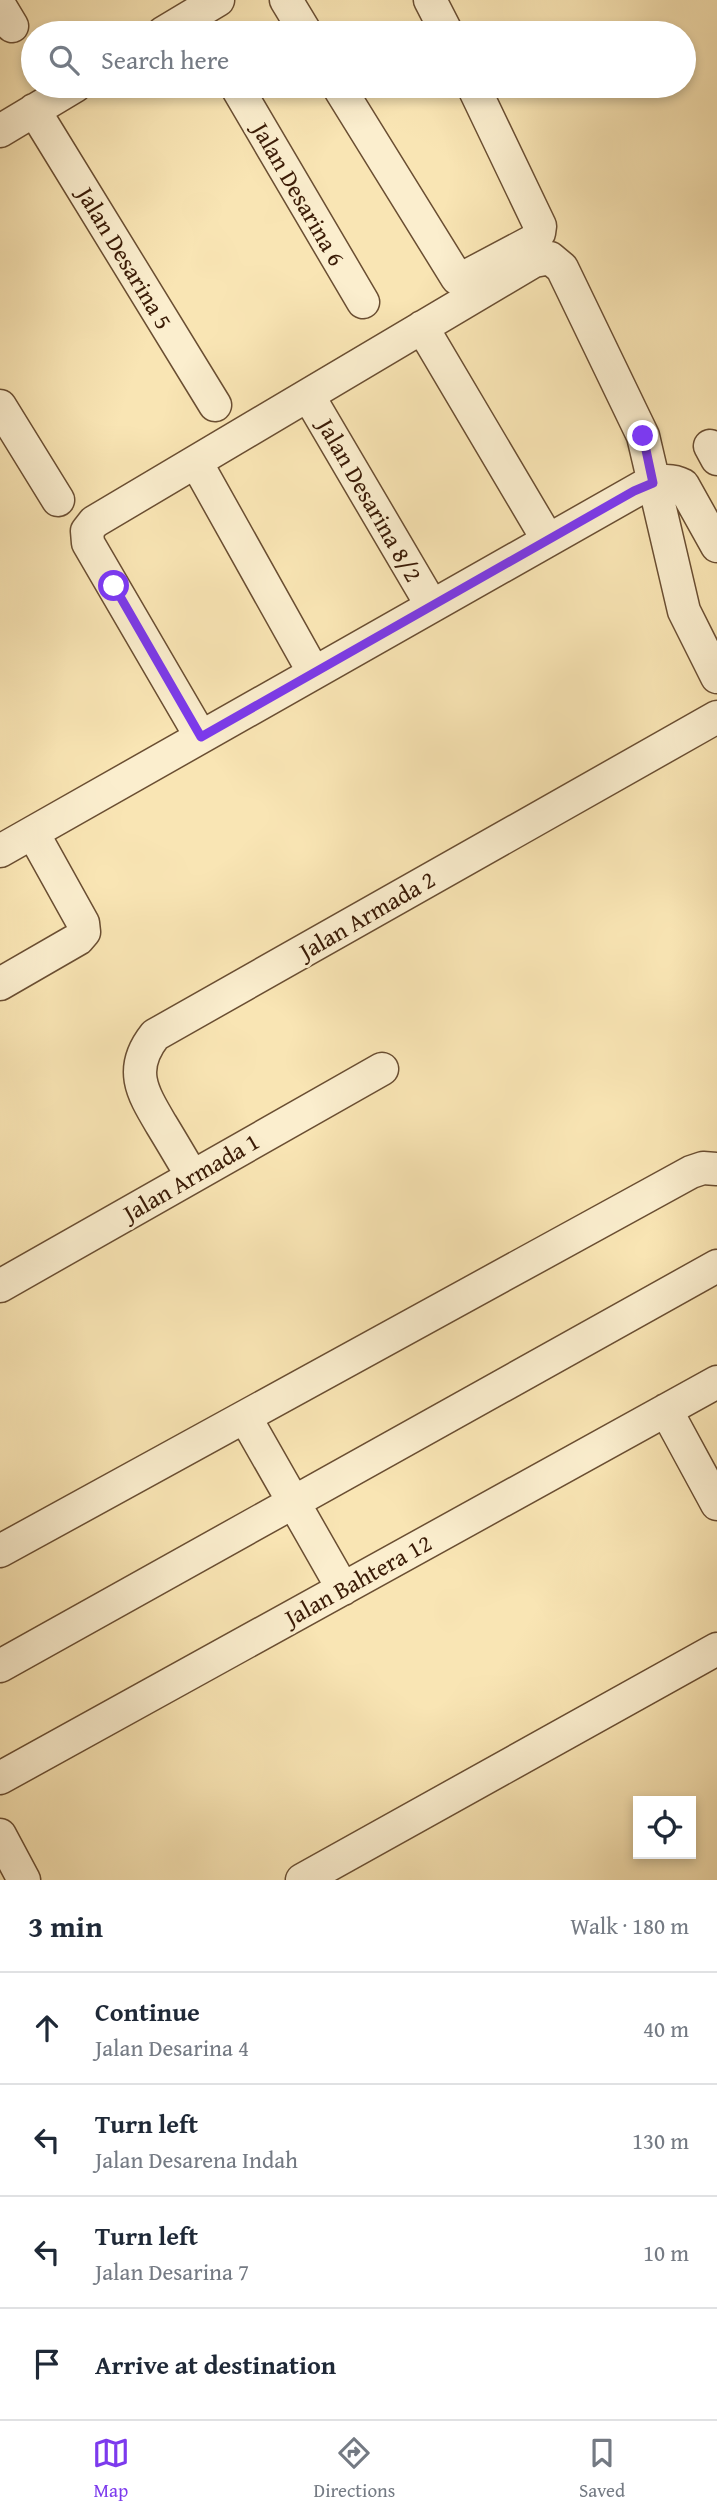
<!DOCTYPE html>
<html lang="en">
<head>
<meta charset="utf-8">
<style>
  :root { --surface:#fff; --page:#f6f6f7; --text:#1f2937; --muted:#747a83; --line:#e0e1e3; --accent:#7c3aed }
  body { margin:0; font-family:"Gentium Book Plus",serif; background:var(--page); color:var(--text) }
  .controls { position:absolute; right:21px; bottom:21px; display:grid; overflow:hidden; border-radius:0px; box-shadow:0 4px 10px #0003 }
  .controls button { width:63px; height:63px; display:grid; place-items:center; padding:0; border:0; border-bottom:2px solid var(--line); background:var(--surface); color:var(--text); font:35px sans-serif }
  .stop { position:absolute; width:21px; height:21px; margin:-16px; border:5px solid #7c3aed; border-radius:50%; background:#fff }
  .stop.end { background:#7c3aed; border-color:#fff; box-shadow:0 2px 7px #0008 }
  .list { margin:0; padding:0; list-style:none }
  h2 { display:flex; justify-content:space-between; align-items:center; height:91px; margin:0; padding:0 28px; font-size:30px }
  h2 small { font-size:23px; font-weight:400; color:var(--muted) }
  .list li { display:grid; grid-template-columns:46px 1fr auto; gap:21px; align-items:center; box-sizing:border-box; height:112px; padding:0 28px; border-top:2px solid var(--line) }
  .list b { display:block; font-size:26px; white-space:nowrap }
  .list p { margin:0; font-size:23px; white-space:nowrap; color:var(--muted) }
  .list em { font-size:23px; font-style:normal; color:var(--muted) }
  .icon { flex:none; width:38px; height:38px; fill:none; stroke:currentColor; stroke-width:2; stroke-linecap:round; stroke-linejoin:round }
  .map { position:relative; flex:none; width:717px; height:1880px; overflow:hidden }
  .search { position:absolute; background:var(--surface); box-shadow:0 4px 10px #0003; left:21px; right:21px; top:21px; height:77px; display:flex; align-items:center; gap:18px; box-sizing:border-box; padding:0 24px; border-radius:38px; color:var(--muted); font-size:26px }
  .sheet { height:539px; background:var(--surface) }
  nav { display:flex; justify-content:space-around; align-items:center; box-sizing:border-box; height:98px; border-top:2px solid var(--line); background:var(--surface); font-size:19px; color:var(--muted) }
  nav a { display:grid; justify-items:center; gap:4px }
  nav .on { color:var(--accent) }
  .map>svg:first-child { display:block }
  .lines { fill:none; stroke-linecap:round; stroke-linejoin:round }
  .minor-casing { stroke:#6a4e32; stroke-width:35 }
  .minor { stroke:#fbeece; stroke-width:32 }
  .route { stroke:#7c3aed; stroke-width:9 }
  .labels { text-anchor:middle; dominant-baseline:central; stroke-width:6; stroke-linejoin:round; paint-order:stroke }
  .street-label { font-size:24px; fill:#3a1b06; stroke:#fbeece }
</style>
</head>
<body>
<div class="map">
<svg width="717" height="1880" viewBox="0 0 717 1880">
  <rect width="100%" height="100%" fill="#f9e5b4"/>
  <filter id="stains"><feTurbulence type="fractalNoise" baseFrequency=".00286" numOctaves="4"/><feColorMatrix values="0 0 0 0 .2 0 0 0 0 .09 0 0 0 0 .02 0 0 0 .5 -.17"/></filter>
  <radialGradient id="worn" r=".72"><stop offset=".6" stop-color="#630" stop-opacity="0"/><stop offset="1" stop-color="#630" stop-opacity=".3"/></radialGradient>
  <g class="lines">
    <defs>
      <path id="minor" d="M286,0L306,33
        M430,0L447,33
        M0,6L12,26
        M163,33L218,0
        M236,86L363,302
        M338,86L457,278H463L533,241L539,233L540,226L473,86
        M34,110L215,405
        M0,131L75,86
        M422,327L548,540
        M308,395L432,606
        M0,406L58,500
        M710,446L717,459
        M196,462L314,673
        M201,737L88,543L87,531L94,522L534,261L550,258L562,268L643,436L684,611L717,677
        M0,851L644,486C658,481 670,478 683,485L717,546
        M0,984L78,939L84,932L83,923L33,833
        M192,1176C182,1159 172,1142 161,1124C142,1092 128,1069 155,1035L717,717
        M0,1286L382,1069
        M666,1410L717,1504
        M245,1417L343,1589
        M0,1551L691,1172L703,1168L717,1169
        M0,1666L717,1266
        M0,1778L717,1382
        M0,1835L24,1880
        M302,1880L717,1649"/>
    </defs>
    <use href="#minor" class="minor-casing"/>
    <use href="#minor" class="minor"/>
  </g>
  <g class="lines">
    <path class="route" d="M114,586L201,737L634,491L653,483L643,436"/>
  </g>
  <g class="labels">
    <g class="street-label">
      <text transform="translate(299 194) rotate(60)">Jalan Desarina 6</text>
      <text transform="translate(125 258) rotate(59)">Jalan Desarina 5</text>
      <text transform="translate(370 500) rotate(60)">Jalan Desarina 8/2</text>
      <text transform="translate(367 915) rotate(-30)">Jalan Armada 2</text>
      <text transform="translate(191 1177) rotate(-30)">Jalan Armada 1</text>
      <text transform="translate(358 1580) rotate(-29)">Jalan Bahtera 12</text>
    </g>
  </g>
  <rect width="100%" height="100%" filter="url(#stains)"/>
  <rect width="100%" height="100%" fill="url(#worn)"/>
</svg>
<div class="controls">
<button><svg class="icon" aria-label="locate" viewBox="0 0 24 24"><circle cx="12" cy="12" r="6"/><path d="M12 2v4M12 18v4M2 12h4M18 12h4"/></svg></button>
</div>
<div class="stop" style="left:114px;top:586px"></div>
<div class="stop end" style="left:643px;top:436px"></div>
<div class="search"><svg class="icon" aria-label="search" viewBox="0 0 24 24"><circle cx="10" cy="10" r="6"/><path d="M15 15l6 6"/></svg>Search here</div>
</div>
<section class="sheet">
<h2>3 min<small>Walk · 180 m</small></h2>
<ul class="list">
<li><svg class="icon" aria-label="ahead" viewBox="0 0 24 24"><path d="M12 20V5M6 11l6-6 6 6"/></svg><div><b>Continue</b><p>Jalan Desarina 4</p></div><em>40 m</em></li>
<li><svg class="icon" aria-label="left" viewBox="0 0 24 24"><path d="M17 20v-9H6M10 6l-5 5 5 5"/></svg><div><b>Turn left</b><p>Jalan Desarena Indah</p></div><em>130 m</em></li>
<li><svg class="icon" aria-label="left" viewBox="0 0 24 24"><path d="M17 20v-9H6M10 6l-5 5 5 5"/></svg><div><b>Turn left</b><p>Jalan Desarina 7</p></div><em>10 m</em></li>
<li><svg class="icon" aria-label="arrive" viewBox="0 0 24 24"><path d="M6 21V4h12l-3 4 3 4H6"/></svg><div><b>Arrive at destination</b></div></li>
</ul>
</section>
<nav>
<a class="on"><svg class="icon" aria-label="map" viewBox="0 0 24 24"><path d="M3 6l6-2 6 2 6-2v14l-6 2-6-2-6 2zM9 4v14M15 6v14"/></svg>Map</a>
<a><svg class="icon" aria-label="directions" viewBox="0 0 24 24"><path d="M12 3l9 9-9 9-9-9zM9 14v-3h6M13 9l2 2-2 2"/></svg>Directions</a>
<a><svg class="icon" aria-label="saved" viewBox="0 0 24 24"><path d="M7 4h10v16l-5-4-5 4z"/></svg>Saved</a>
</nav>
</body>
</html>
